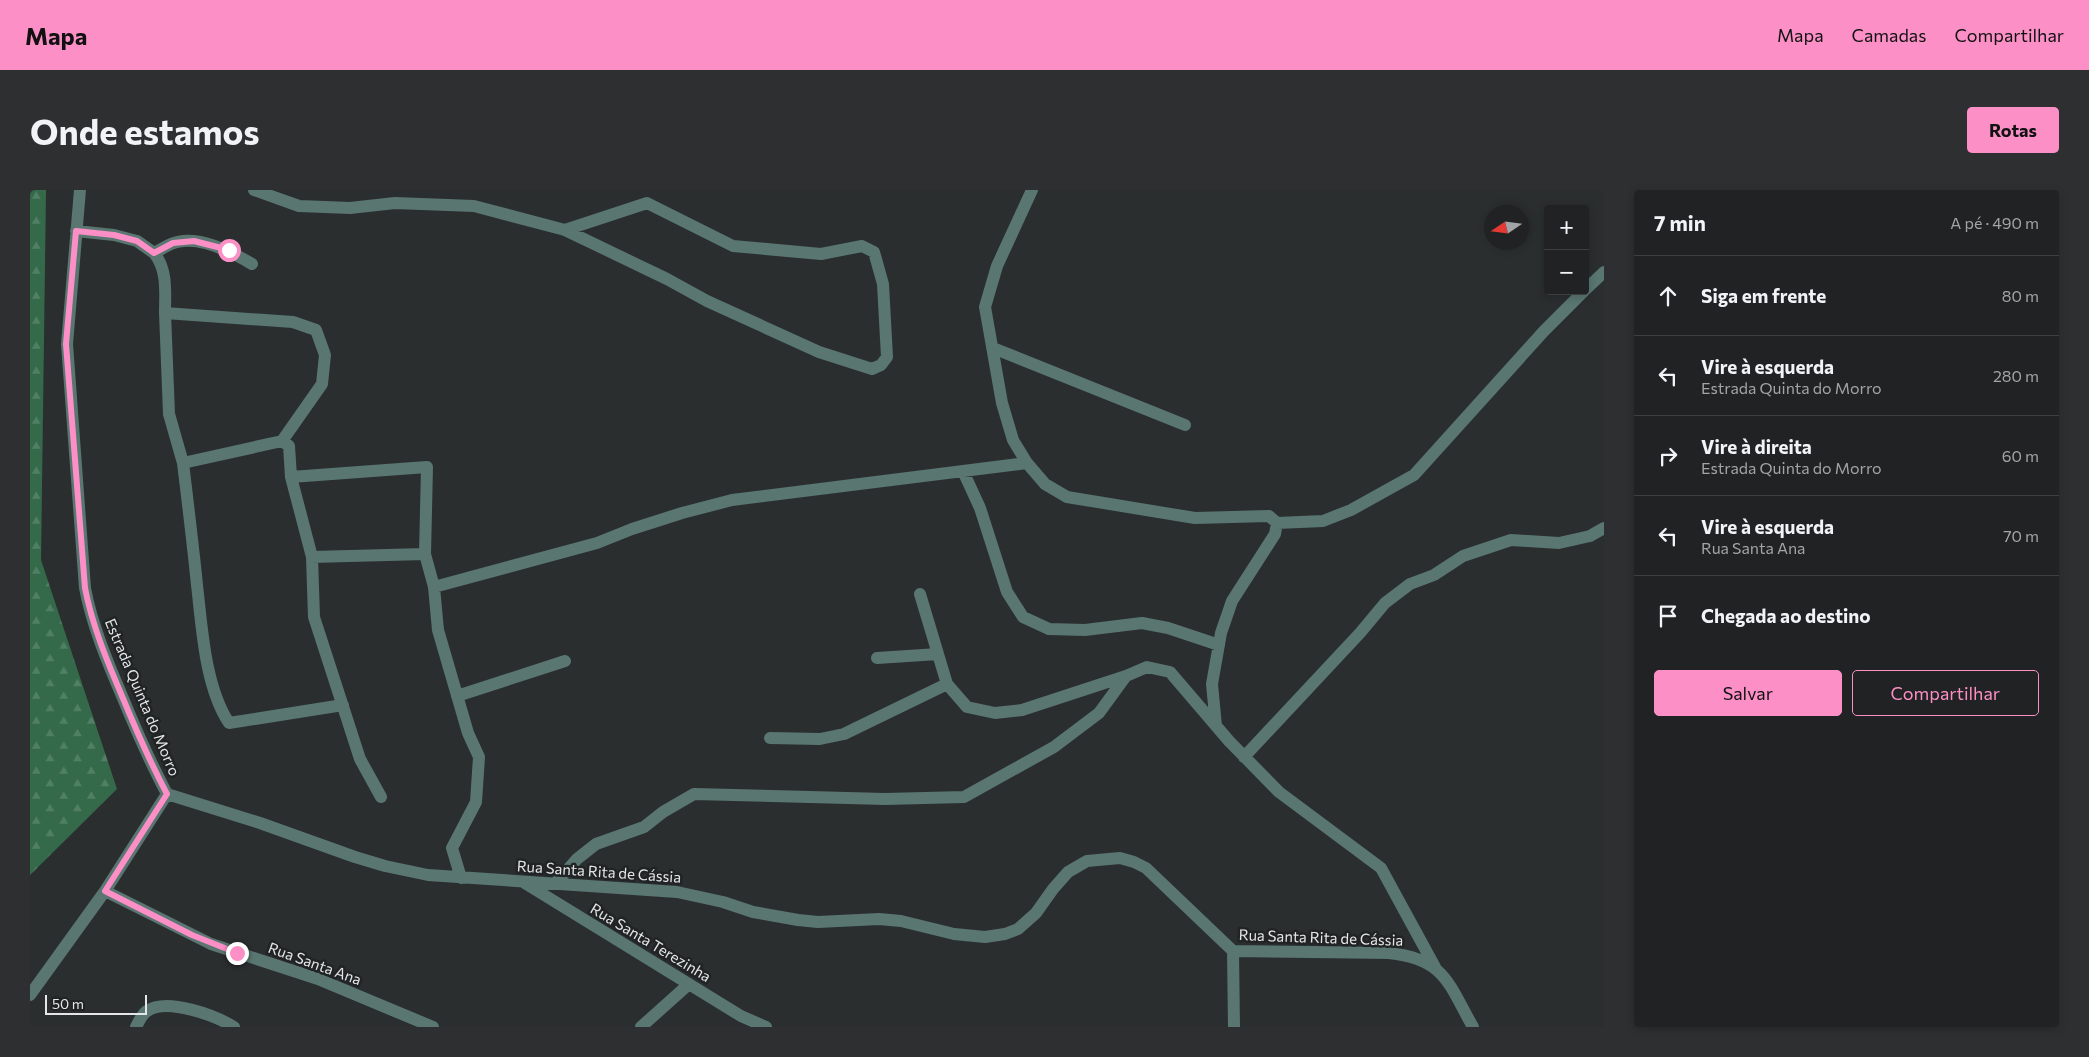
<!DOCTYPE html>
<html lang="pt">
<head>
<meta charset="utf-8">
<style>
  :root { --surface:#202223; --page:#2d2f30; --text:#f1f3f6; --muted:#a2a4a6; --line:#3d3f41; --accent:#fb8fc6 }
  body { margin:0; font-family:Commissioner,sans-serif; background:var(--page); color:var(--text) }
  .controls { position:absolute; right:15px; top:15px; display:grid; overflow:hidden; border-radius:5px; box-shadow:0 2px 8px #0003 }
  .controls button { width:45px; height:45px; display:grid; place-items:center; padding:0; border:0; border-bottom:1px solid var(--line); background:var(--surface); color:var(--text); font:25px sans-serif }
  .compass { position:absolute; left:1454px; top:15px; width:45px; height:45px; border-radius:50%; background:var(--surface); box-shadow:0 2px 8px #0003; rotate:257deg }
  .scale { position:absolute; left:15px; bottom:12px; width:102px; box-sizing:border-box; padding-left:5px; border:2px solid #e4e6e7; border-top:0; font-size:14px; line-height:18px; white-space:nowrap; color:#e4e6e7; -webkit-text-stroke:4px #212425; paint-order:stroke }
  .stop { position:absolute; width:15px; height:15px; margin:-11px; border:4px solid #fb8fc6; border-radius:50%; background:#fff }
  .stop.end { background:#fb8fc6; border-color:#fff; box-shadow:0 1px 5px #0008 }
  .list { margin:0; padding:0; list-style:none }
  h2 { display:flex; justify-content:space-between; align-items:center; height:65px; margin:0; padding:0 20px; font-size:21px }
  h2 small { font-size:16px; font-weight:400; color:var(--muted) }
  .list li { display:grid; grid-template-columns:32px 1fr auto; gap:15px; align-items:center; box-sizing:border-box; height:80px; padding:0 20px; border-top:1px solid var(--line) }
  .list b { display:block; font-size:19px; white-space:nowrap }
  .list p { margin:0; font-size:16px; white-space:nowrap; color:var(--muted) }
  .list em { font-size:16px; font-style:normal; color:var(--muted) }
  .actions { display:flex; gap:10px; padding:15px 20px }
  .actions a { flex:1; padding:11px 0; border:1px solid var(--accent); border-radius:5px; text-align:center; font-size:18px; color:var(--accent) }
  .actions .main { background:var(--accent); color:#111 }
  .icon { flex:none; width:28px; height:28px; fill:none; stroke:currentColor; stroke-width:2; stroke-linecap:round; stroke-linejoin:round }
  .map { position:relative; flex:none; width:1574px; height:837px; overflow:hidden; border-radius:5px }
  header { display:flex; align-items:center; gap:30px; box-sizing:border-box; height:70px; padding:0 25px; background:var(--accent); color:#111 }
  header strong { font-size:24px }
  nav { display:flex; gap:28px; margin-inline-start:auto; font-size:18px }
  .intro { display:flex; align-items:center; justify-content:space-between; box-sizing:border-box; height:120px; padding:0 30px }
  h1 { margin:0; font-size:35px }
  .button { padding:12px 22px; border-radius:5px; background:var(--accent); color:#111; font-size:18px; font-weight:700 }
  main { display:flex; gap:30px; padding:0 30px }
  aside { flex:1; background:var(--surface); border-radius:5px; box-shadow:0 2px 8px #0003 }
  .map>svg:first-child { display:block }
  .forest { fill:url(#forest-firs) }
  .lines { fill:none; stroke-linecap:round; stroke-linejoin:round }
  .minor { stroke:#597671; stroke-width:12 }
  .route { stroke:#fb8fc6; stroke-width:6 }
  .labels { text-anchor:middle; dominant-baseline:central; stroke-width:5; stroke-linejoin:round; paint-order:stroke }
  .street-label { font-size:15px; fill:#e4e6e7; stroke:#212425 }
</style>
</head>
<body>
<header>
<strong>Mapa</strong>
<nav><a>Mapa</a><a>Camadas</a><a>Compartilhar</a></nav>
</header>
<div class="intro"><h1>Onde estamos</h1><a class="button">Rotas</a></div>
<main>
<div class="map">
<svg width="1574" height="837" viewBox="0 0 1574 837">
  <defs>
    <pattern id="forest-firs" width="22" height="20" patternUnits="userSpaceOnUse" patternTransform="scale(1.25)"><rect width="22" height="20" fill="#346a4a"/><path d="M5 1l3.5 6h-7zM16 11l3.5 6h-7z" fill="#517f64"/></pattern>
  </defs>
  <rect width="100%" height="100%" fill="#2a2e2f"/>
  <path class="forest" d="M0,0H16L11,370L87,599L0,685Z"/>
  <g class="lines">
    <path class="minor" d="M50,0L37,154L55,398C62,435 77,471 92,506C106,540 120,572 137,604
      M224,0L269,16L320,18L365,13L444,16L535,40L617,13L703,56L791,64L832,56L844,62L853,94L857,167L851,175L842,179L789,162L677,111L637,89L535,40
      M1002,0L967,76L955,117L972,213L983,250L997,273L1015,294L1037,307L1165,328L1239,326L1247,333L1245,344L1202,411L1191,443L1182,494L1186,536
      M46,41L84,45L107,51L124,63
      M1555,100L1574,82
      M135,123C135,103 138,80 124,63C130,60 136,56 141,54C166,43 202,62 222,74
      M963,158L1155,235
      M153,273L139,224L135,123L263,132L286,140L295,165L292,194L252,251
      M933,281L950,318L977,402L993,427L1019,439L1055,440L1112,433L1138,438L1189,455
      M261,287L259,256L252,251L153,273C158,314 163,355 167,395C172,438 175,497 199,533L313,515
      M1247,333L1293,331L1321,320L1384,285L1514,141L1554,101
      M282,367L261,287L397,277L395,364L404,397L567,353L602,339L652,323L702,310L997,273
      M404,397L408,440L438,543L449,567L446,612L422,658L431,688
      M890,404L917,494L937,517L965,523L992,520L1096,486
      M847,468L908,464
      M427,506L535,471
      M740,548L790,549L814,544L917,494
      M1214,567L1330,443L1355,413L1380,394L1404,385L1433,366L1481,350L1529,353L1560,346L1574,338
      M137,604L230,633L325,667L355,676L398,685L647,702L693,712L723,722L768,730L788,732L849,729L871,731L924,744L955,747L975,744L988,739L1006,723L1023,699L1038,682L1057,671L1090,668L1104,672L1116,678L1203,761L1359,763C1415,769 1418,793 1443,837
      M351,607L330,569L284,427L282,367L395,364
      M493,692L711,826L736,837
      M526,693L547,669L566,654L614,637L633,622L664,604L855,609L934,607L1024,557L1069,523L1096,486L1117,477L1140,482L1199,551L1249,602L1351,678L1405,777
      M75,701L181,754L288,789L403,837
      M1203,761L1204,837
      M0,805L75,701L137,604
      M106,837C109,831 112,824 117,821C137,807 186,826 204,837
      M611,837L659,794"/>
  </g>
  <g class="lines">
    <path class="route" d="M199,60L164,51L143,53L124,63L107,51L84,45L46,41L36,154L55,398C62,435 77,471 92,506C106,540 120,572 137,604L75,701L162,745L207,763"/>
  </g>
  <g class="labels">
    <g class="street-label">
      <text transform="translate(113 507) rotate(67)">Estrada Quinta do Morro</text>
      <text transform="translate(569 681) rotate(4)">Rua Santa Rita de Cássia</text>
      <text transform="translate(1291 747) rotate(2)">Rua Santa Rita de Cássia</text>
      <text transform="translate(621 752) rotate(31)">Rua Santa Terezinha</text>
      <text transform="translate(285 773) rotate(20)">Rua Santa Ana</text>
    </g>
  </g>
</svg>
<div class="controls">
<button>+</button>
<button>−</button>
</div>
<svg class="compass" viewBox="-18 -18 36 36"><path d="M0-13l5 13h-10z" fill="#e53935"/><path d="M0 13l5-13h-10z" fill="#a2a4a6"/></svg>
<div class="scale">50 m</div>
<div class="stop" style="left:199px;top:60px"></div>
<div class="stop end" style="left:207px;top:763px"></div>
</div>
<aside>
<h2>7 min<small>A pé · 490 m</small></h2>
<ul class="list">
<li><svg class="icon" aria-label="ahead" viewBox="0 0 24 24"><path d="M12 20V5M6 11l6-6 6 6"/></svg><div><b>Siga em frente</b></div><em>80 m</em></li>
<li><svg class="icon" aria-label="left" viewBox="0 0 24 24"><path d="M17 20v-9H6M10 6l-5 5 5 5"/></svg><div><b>Vire à esquerda</b><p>Estrada Quinta do Morro</p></div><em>280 m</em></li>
<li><svg class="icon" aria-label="right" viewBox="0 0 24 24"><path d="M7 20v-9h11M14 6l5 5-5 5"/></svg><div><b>Vire à direita</b><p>Estrada Quinta do Morro</p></div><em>60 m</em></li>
<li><svg class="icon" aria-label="left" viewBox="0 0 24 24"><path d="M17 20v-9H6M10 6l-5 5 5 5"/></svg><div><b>Vire à esquerda</b><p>Rua Santa Ana</p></div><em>70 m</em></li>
<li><svg class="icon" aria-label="arrive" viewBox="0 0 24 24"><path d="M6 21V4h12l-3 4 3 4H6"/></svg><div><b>Chegada ao destino</b></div></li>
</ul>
<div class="actions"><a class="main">Salvar</a><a>Compartilhar</a></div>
</aside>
</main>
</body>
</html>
